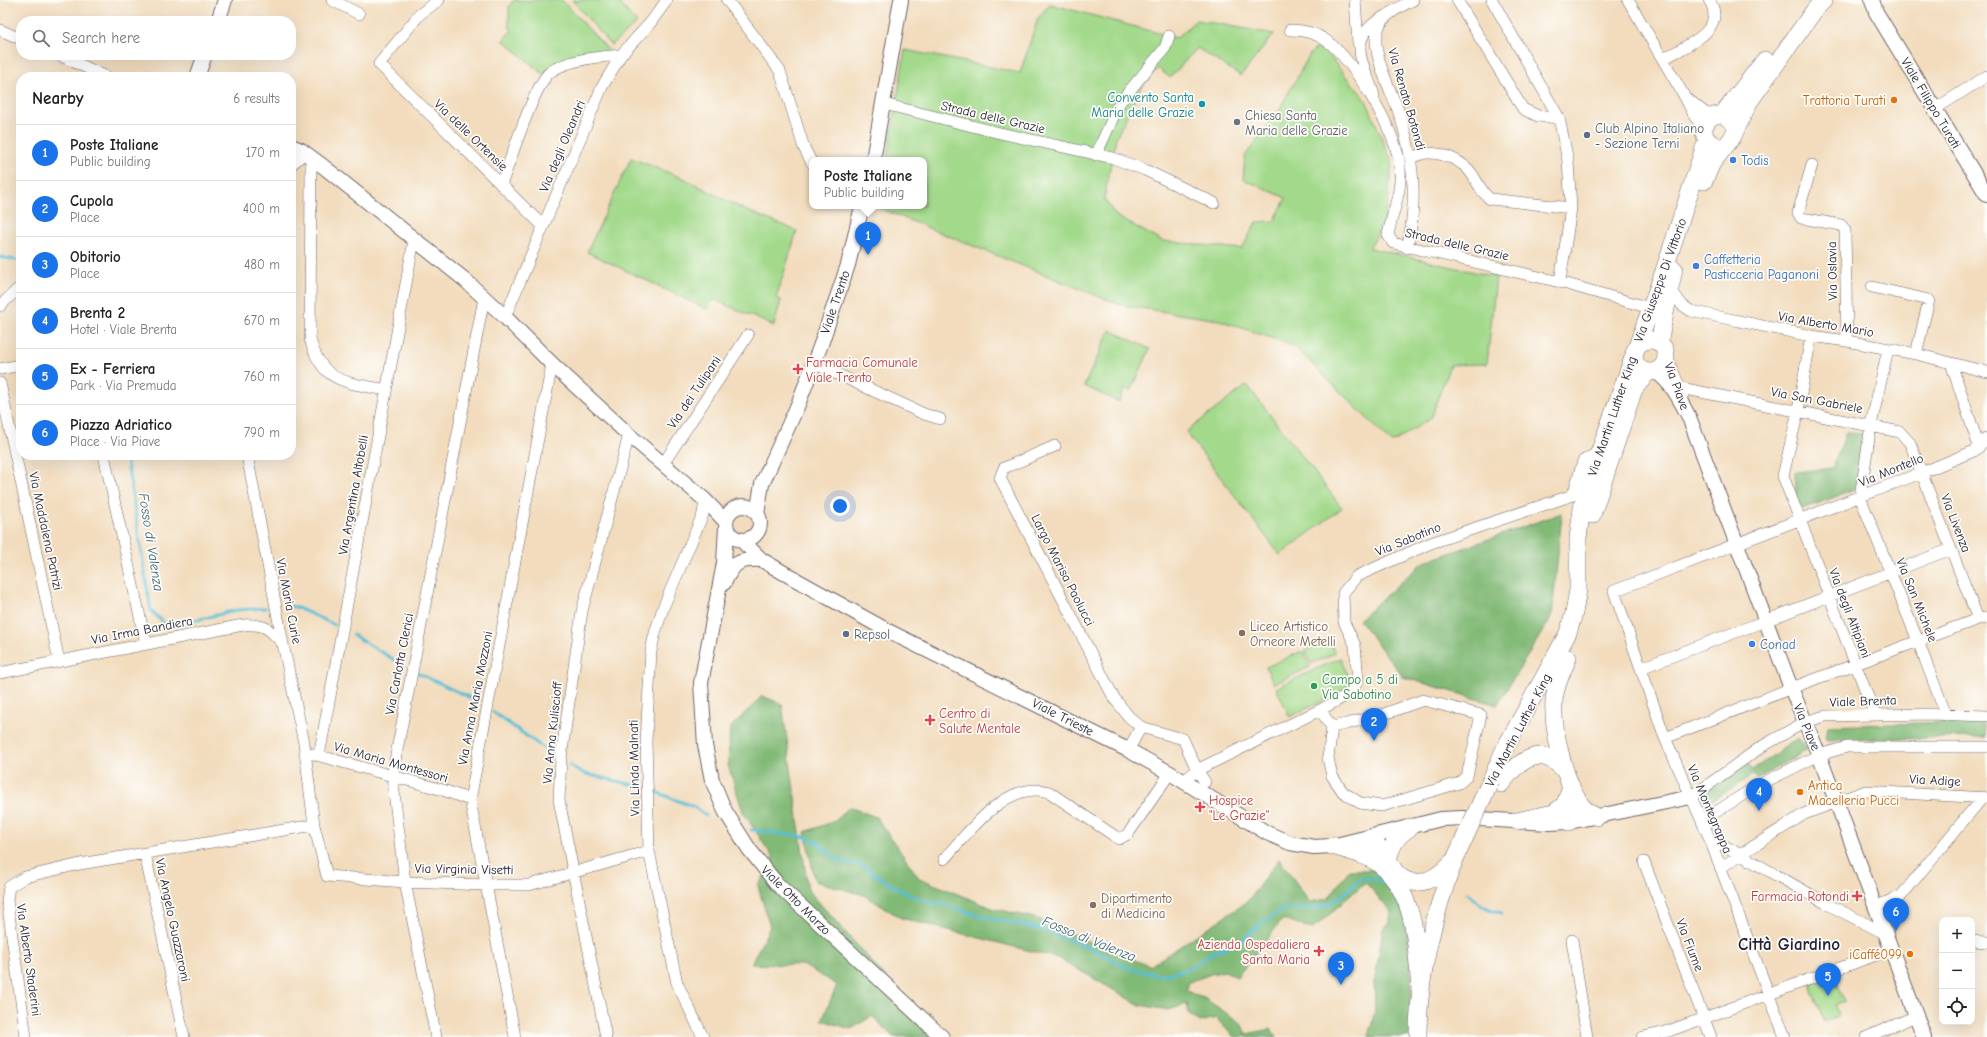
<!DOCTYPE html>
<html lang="en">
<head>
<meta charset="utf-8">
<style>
  :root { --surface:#fff; --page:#f6f6f6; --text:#202124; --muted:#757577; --line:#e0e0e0; --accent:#1a73e8 }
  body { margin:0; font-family:"Comic Neue",sans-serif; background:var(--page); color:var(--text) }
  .controls { position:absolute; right:12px; bottom:12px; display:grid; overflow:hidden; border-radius:8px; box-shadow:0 4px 16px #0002 }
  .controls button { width:36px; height:36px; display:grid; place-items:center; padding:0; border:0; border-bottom:1px solid var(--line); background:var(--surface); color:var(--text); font:20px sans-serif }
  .you { position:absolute; left:840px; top:506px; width:14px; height:14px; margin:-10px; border:3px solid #fff; border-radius:50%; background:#1a73e8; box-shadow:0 0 0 6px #1a73e833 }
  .badge { display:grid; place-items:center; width:26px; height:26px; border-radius:50%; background:var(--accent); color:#fff; font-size:13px; font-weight:700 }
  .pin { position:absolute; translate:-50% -33px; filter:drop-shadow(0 1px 2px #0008) }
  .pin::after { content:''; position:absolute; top:21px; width:14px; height:12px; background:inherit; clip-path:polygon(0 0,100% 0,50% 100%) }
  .popup { position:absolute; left:809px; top:157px; width:118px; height:52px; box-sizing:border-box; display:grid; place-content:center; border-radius:8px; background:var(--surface); filter:drop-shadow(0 1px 3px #0005); font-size:13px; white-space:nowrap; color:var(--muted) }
  .popup b { font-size:15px; color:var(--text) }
  .popup::after { content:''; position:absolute; left:50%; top:100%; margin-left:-8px; border:8px solid transparent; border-top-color:var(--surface) }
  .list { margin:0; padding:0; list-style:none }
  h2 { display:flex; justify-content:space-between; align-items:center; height:52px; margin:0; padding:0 16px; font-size:17px }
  h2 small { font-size:13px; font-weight:400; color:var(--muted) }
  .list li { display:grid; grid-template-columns:26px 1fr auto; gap:12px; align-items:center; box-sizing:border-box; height:56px; padding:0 16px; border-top:1px solid var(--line) }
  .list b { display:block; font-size:15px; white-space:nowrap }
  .list p { margin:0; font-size:13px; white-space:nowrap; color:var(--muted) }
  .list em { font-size:13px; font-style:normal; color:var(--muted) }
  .icon { flex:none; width:22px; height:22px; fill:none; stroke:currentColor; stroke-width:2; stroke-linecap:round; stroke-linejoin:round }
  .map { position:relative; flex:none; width:1987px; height:1037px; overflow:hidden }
  .search { position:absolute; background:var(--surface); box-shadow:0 4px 16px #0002; left:16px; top:16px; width:280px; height:44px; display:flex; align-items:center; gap:10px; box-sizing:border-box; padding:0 14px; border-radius:16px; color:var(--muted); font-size:15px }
  .panel { position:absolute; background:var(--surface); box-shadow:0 4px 16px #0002; left:16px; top:72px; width:280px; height:388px; border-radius:16px }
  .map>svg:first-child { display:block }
  .green { fill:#a2d98a; stroke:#627e62 }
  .forest { fill:#81b976; stroke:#526e58 }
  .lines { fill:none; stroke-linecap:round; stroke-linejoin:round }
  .stream { stroke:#57bdd5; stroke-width:3 }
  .minor-casing { stroke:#6b6368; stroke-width:12 }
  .tertiary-casing { stroke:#6b6368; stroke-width:16 }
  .primary-casing { stroke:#6b6368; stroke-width:18 }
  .minor { stroke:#fff; stroke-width:11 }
  .tertiary { stroke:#fff; stroke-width:14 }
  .primary { stroke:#fff; stroke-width:17 }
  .primary-bridge-casing { stroke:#6b6368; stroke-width:18; stroke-linecap:butt }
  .primary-bridge { stroke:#fff; stroke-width:17 }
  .food-dot { fill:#e8710a; stroke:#fdfcf7; stroke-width:1.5 }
  .culture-dot { fill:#0f9aa8; stroke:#fdfcf7; stroke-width:1.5 }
  .worship-dot { fill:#6b7280; stroke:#fdfcf7; stroke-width:1.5 }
  .service-dot { fill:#5c6f8a; stroke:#fdfcf7; stroke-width:1.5 }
  .shop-dot { fill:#3f7fe0; stroke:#fdfcf7; stroke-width:1.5 }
  .health-dot { fill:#e0444e; stroke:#fdfcf7; stroke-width:1.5 }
  .education-dot { fill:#8d6e63; stroke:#fdfcf7; stroke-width:1.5 }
  .leisure-dot { fill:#2e9e5b; stroke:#fdfcf7; stroke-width:1.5 }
  .labels { text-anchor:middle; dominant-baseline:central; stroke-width:3.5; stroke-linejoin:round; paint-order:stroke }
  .culture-label { font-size:13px; fill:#0d838f; stroke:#fdfcf7; text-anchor:end }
  .street-label { font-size:13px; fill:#22223b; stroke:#fdfcf7 }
  .food-label { font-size:13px; fill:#c56008; stroke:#fdfcf7; text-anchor:end }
  .worship-label { font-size:13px; fill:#5b616d; stroke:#fdfcf7; text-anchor:start }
  .service-label { font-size:13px; fill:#4e5e75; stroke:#fdfcf7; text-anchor:start }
  .shop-label { font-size:13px; fill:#366cbe; stroke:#fdfcf7; text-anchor:start }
  .health-label { font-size:13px; fill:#be3a42; stroke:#fdfcf7; text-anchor:start }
  .education-label { font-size:13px; fill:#785e54; stroke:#fdfcf7; text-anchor:start }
  .leisure-label { font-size:13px; fill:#27864d; stroke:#fdfcf7; text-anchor:start }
  .water-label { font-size:14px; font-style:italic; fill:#376079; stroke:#fdfcf7 }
  .district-label { font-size:17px; font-weight:bold; fill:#22223b; stroke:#fdfcf7 }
</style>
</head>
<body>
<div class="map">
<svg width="1987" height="1037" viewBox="0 0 1987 1037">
  <rect width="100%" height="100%" fill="#fdfcf7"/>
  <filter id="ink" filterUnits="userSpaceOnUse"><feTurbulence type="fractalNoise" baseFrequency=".025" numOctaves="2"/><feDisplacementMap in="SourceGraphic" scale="8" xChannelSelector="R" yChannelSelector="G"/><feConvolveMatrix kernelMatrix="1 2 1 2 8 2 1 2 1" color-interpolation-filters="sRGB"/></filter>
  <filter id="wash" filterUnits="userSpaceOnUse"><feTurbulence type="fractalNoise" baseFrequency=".012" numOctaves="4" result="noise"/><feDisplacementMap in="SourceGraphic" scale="16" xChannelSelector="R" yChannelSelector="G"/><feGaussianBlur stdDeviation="0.9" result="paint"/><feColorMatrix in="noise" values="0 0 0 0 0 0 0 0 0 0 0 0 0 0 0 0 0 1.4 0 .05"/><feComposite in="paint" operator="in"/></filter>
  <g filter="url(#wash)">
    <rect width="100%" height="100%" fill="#f2dcbd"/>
    <path class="green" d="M514,0H562L611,53L543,74L503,40L512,30L509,26V6Z
      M572,0H617L637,23L611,45Z
      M1050,4L1177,38L1196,20L1274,34L1241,76L1197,48L1170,78L1158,68L1140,89L1116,138L1104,199L1116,216L1162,241L1242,249L1256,222L1274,221L1286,198L1243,179L1245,156L1278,112L1310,54L1320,45L1366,100L1392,162L1386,217L1370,248L1496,277L1487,364L1450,365L1431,418L1392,443L1294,346L1219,320L1120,305L879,208L880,206H924V160H887L905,50L1020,73L1038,18Z
      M631,158L685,179L745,210L797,231L776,298L781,300L774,326L715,300L706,309L587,252Z
      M1110,330L1150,349L1131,391L1125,388L1119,402L1084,386Z
      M1247,385L1342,508L1280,555L1186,432Z
      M1329,639L1335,653L1311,664L1305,651Z
      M1302,651L1310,667L1274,684L1266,667Z
      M1340,658L1350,680L1346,689L1290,717L1276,688Z
      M1826,978L1832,981L1836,980L1845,1002L1836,1005L1839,1016L1824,1022L1812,991V983Z"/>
    <path class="forest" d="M1846,433L1870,434L1854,490L1797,511L1795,472L1832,468Z
      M1562,513L1552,616L1497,705L1403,677L1359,620L1422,563Z
      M762,696L782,704L808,890L938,1037H893L872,1016L851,1029L822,1020L837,985L803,965L751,964L770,927L758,886L774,859L743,812L728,765L730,728Z
      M1983,721L1986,737L1826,740L1828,726Z
      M1798,738L1807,750L1757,779L1754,775L1703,806L1699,796L1747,762L1752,770Z
      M849,807L876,817L919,878L992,908L1039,919L1103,948L1150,966L1247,902L1279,859L1310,902L1328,899L1349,870H1376C1382,876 1389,882 1394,890C1414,917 1412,1002 1411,1037H1369L1375,1009L1374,983L1383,929L1390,920L1391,912L1366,883L1363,884L1313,929L1283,919L1237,977L1225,971L1211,974L1189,982L1186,990L1194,995L1204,998L1241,1023L1246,1034L1271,1029L1276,1037H1234L1216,1018L1200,1022L1189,1014L1187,1004L1169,1010L1140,1005L1058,958L901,918L864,895L815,881L805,832L835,821Z"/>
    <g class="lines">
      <path class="stream" d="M0,257L21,261
        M126,455L151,611L166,625
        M287,606L296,607L335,625
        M184,623L237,610L266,608
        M353,635L403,665
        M418,673L477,701
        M493,712L556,757
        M569,765L585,774L639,786
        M651,790L694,807L706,816
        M751,830L801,836L815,841L839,861L860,864L896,888L922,900L949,906L979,916L1044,930L1090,948L1128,968L1161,976L1188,969L1214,952L1240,942L1261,923L1284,909L1322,907L1340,897L1361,878L1375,879L1386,883
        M1467,893C1478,903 1487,910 1502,913"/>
    </g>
  </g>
  <g filter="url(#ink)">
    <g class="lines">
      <defs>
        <path id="minor" d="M332,0L359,14
          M439,0L420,14L379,64L543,226
          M727,0L780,71L804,148L812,163
          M1355,0L1358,43
          M1457,0L1523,109L1538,116L1559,118
          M1492,0L1559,118L1568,161L1571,208L1560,282
          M1628,0L1686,99L1695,117L1704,128
          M0,30L21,39
          M1290,30C1303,30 1316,33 1327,41C1355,62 1392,126 1399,160C1404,188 1393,209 1388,235L1393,243L1560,282L1650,308
          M59,55L107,77
          M1663,59C1684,47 1729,30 1709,0
          M1374,95C1362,59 1345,39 1385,16
          M1689,100L1704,112L1714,116
          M884,104L1000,133L1113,158L1145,170L1214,203
          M1935,109L1987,76
          M1096,155L1120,102L1165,48L1169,36
          M1410,158C1416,156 1423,153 1428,153C1444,153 1463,161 1472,174C1478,183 1481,192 1490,199L1571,208
          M311,162L310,339C322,384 347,382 386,390
          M291,165L300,157
          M1812,165L1798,213L1801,218L1841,225L1845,230L1847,341
          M501,185C510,162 534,85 550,72C568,59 599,57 621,55
          M1407,248C1418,203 1414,154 1398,110C1391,92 1375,58 1376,40C1376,18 1396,9 1413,0
          M1872,287L1929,300L1916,354
          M1670,288L1682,305L1691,311L1811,336L1847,341L1916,354L1987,372
          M0,306L21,286
          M505,317L602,87L621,55L651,22L667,0
          M1811,336L1798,411L1783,476L1875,715
          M1888,349L1871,425L1860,497L1918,641L1946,715
          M1666,355L1683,395
          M813,363L924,414L940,419
          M1951,363L1979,447
          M0,369L21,365
          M0,383L59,661
          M1681,388L1900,432L1910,443L1978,619L1987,618
          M1055,446L1004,468L1000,478L1114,698L1129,717L1141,727
          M104,455L146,644
          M247,455L283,644L304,743L314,825
          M663,464L748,335
          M1641,668L1765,621L1951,549
          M0,673L243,625C264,624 268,627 282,643
          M1320,710L1349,694L1358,681L1355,645L1344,622L1343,593L1357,576L1431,543L1573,495L1583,461L1600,451
          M1665,738L1802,684L1978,619
          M1128,750L1141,727L1183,739L1197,770L1205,782
          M313,754L443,790L470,800
          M319,756L414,240
          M1184,781L1197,770L1320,710L1332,727L1328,758L1332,776L1343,792L1360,803L1382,806L1459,783L1467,776L1481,715L1423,700L1384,714L1346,724L1332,727
          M1691,797L1761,747L1805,722L1825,716L1931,714L1987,716
          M1702,821L1755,787L1819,755L1847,747H1987
          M1709,837L1829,905L1886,934
          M145,854L184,1037
          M944,859C969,832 1007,779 1049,792L1119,839L1128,834L1170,773
          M1644,862L1711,1037
          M1720,868L1804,814L1866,791L1987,798
          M1875,907L1901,896L1983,797
          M1572,940L1587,1037
          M1972,941L1987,942
          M26,1037L7,900L9,887L25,877L80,864L314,825L327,876L405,882L486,885H529L649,851
          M436,1037L405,882L392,776L484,298
          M515,1037L470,800L552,364
          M606,1037L559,800L561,758L582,611L629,435
          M703,1037L677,983L649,851L646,741L651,651L655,633L663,608L703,514L705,500
          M1643,1037L1666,1032L1892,949
          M1785,1037L1709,837L1665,738L1614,591L1921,473L1974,451L1987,438
          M1867,1037L1916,1016"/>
        <path id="tertiary" d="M1872,0L1876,12L1987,195
          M218,21L225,0
          M197,77L205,55
          M291,146L301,150L324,167L465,280L505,317L552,364L629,435L705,500L726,522
          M873,160L901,0
          M1655,371C1672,383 1679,398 1689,417L1791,688L1819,755L1924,1037
          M726 523a17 17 0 1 1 34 0a17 17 0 1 1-34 0Z
          M757,514L762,484L797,407L820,347L848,265L862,206
          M726,527L724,563L701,683L705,745L712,780L725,811L749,849L777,884L942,1037
          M741,540L762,560L784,573L890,632L1128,750L1170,773L1267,833L1290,843L1314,847L1332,846L1441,819L1462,818L1550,823L1569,822L1691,797
          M724,583C734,562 738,559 762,560"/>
        <path id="primary" d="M1722,115L1765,60
          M1715,145C1690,135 1713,101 1731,121
          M1704,181L1712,163L1732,138L1749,102L1816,8L1824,0
          M1634 356a16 16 0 1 1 32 0a16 16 0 1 1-32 0Z
          M1659,343L1674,269
          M1592,515L1634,389L1648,372
          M1568,658C1562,672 1555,686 1554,701C1552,728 1565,785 1582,806C1586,811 1591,814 1597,817
          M1491,780L1505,748L1568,633L1574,613L1578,590V538L1582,508L1589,481L1664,271L1707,139
          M1501,784C1518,761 1540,743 1564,770
          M1517,821L1554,813L1565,804L1571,786
          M1569,822L1575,811L1577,798
          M1411,827C1397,835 1392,844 1388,860C1404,893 1430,886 1452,862
          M1332,846C1346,850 1364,854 1376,862C1417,890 1416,946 1420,990
          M1375,861C1369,853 1366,848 1368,838L1381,849L1388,860
          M1418,1037C1418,975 1433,916 1455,859"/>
      </defs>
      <use href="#minor" class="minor-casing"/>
      <use href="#tertiary" class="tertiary-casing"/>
      <use href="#primary" class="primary-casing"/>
      <use href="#minor" class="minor"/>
      <use href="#tertiary" class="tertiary"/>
      <use href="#primary" class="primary"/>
      <defs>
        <path id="primary-bridge" d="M1455,859L1491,780"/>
      </defs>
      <use href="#primary-bridge" class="primary-bridge-casing"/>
      <use href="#primary-bridge" class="primary-bridge"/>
    </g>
  </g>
  <g class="food-dot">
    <circle cx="1894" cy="100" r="4"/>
    <circle cx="1800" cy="792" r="4"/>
    <circle cx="1910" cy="954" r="4"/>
  </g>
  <circle class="culture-dot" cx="1202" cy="104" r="4"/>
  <circle class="worship-dot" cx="1237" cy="122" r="4"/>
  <g class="service-dot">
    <circle cx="1587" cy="135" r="4"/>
    <circle cx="846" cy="634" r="4"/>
  </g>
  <g class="shop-dot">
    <circle cx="1733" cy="160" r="4"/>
    <circle cx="1696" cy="266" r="4"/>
    <circle cx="1752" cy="644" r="4"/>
  </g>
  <g class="health-dot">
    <path d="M796 363h4v4h4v4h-4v4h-4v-4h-4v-4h4z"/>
    <path d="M928 714h4v4h4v4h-4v4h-4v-4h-4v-4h4z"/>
    <path d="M1198 801h4v4h4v4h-4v4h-4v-4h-4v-4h4z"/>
    <path d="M1855 890h4v4h4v4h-4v4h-4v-4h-4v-4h4z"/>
    <path d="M1317 945h4v4h4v4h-4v4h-4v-4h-4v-4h4z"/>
  </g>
  <g class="education-dot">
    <circle cx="1242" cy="633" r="4"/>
    <circle cx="1093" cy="905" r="4"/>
  </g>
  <circle class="leisure-dot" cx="1314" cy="686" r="4"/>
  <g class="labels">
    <g class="culture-label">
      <text x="1194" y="97">Convento Santa<tspan x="1194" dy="15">Maria delle Grazie</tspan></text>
    </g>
    <g class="street-label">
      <text transform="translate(1407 99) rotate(74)">Via Renato Botondi</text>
      <text transform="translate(1931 103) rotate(59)">Viale Filippo Turati</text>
      <text transform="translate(993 117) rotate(13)">Strada delle Grazie</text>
      <text transform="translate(471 135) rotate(44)">Via delle Ortensie</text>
      <text transform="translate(562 146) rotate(-67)">Via degli Oleandri</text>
      <text transform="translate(1457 244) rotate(13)">Strada delle Grazie</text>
      <text transform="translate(1832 271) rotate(-91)">Via Oslavia</text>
      <text transform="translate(1660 280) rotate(-70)">Via Giuseppe Di Vittorio</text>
      <text transform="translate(835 302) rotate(-71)">Viale Trento</text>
      <text transform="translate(1826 324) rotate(10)">Via Alberto Mario</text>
      <text transform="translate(1677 386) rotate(70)">Via Piave</text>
      <text transform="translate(694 392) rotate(-56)">Via dei Tulipani</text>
      <text transform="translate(1817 400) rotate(11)">Via San Gabriele</text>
      <text transform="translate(1612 416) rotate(-71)">Via Martin Luther King</text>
      <text transform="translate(1891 470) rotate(-22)">Via Montello</text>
      <text transform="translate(353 495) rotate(-80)">Via Argentina Altobelli</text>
      <text transform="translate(1956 523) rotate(69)">Via Livenza</text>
      <text transform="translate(46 531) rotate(78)">Via Maddalena Patrizi</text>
      <text transform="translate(1408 539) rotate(-22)">Via Sabotino</text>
      <text transform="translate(1063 570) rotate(63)">Largo Marisa Paolucci</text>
      <text transform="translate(1917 600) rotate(68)">Via San Michele</text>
      <text transform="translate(289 601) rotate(79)">Via Maria Curie</text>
      <text transform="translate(1850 613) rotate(69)">Via degli Altipiani</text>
      <text transform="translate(142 630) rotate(-11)">Via Irma Bandiera</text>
      <text transform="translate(399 664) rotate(-79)">Via Carlotta Clerici</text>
      <text transform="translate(475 698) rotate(-79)">Via Anna Maria Mozzoni</text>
      <text transform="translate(1863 701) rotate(-2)">Viale Brenta</text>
      <text transform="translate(1063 717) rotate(27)">Viale Trieste</text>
      <text transform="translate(1807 727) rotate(67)">Via Piave</text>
      <text transform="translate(1518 730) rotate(-62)">Via Martin Luther King</text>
      <text transform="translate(552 733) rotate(-84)">Via Anna Kuliscioff</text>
      <text transform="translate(391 762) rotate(16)">Via Maria Montessori</text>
      <text transform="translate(634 768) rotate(-91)">Via Linda Malnati</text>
      <text transform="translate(1935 780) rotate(3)">Via Adige</text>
      <text transform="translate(1710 809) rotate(67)">Via Montegrappa</text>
      <text transform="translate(464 869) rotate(1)">Via Virginia Visetti</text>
      <text transform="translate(796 900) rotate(45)">Viale Otto Marzo</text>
      <text transform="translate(173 920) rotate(78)">Via Angelo Guazzaroni</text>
      <text transform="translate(1690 945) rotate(69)">Via Fiume</text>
      <text transform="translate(29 960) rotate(82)">Via Alberto Staderini</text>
    </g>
    <g class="food-label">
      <text x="1886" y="100">Trattoria Turati</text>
      <text x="1808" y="785" text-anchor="start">Antica<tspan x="1808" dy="15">Macelleria Pucci</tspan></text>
      <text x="1902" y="954">iCaffé099</text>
    </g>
    <g class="worship-label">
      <text x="1245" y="115">Chiesa Santa<tspan x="1245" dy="15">Maria delle Grazie</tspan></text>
    </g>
    <g class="service-label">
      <text x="1595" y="128">Club Alpino Italiano<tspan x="1595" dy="15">- Sezione Terni</tspan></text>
      <text x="854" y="634">Repsol</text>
    </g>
    <g class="shop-label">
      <text x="1741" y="160">Todis</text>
      <text x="1704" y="259">Caffetteria<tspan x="1704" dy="15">Pasticceria Paganoni</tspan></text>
      <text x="1760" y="644">Conad</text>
    </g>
    <g class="health-label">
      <text x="806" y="362">Farmacia Comunale<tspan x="806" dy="15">Viale Trento</tspan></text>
      <text x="939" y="713">Centro di<tspan x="939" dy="15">Salute Mentale</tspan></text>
      <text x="1209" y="800">Hospice<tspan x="1209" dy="15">"Le Grazie"</tspan></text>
      <text x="1849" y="896" text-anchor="end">Farmacia Rotondi</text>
      <text x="1310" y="944" text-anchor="end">Azienda Ospedaliera<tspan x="1310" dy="15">Santa Maria</tspan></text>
    </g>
    <g class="education-label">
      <text x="1250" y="626">Liceo Artistico<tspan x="1250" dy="15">Orneore Metelli</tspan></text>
      <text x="1101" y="898">Dipartimento<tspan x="1101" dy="15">di Medicina</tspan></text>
    </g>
    <g class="leisure-label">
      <text x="1322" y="679">Campo a 5 di<tspan x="1322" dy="15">Via Sabotino</tspan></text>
    </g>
    <g class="water-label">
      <text transform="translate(151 542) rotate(81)">Fosso di Valenza</text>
      <text transform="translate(1089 939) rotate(22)">Fosso di Valenza</text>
    </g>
    <g class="district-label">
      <text x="1789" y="944">Città Giardino</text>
    </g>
  </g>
</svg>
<div class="controls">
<button>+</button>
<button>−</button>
<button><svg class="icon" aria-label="locate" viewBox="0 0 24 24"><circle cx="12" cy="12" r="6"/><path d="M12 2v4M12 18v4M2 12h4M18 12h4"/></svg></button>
</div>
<div class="you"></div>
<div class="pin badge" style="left:868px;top:255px">1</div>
<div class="popup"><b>Poste Italiane</b>Public building</div>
<div class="pin badge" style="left:1374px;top:741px">2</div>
<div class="pin badge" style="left:1341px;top:985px">3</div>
<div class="pin badge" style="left:1759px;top:811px">4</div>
<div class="pin badge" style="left:1828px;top:996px">5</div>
<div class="pin badge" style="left:1896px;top:931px">6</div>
<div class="search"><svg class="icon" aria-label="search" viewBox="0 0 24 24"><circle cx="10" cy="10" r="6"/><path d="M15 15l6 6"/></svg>Search here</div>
<section class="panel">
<h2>Nearby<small>6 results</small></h2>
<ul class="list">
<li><span class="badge">1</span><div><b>Poste Italiane</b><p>Public building</p></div><em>170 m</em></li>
<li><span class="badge">2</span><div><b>Cupola</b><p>Place</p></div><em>400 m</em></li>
<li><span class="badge">3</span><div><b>Obitorio</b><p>Place</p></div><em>480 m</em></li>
<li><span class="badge">4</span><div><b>Brenta 2</b><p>Hotel · Viale Brenta</p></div><em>670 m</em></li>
<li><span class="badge">5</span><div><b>Ex - Ferriera</b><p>Park · Via Premuda</p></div><em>760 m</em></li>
<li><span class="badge">6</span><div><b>Piazza Adriatico</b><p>Place · Via Piave</p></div><em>790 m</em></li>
</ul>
</section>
</div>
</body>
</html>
